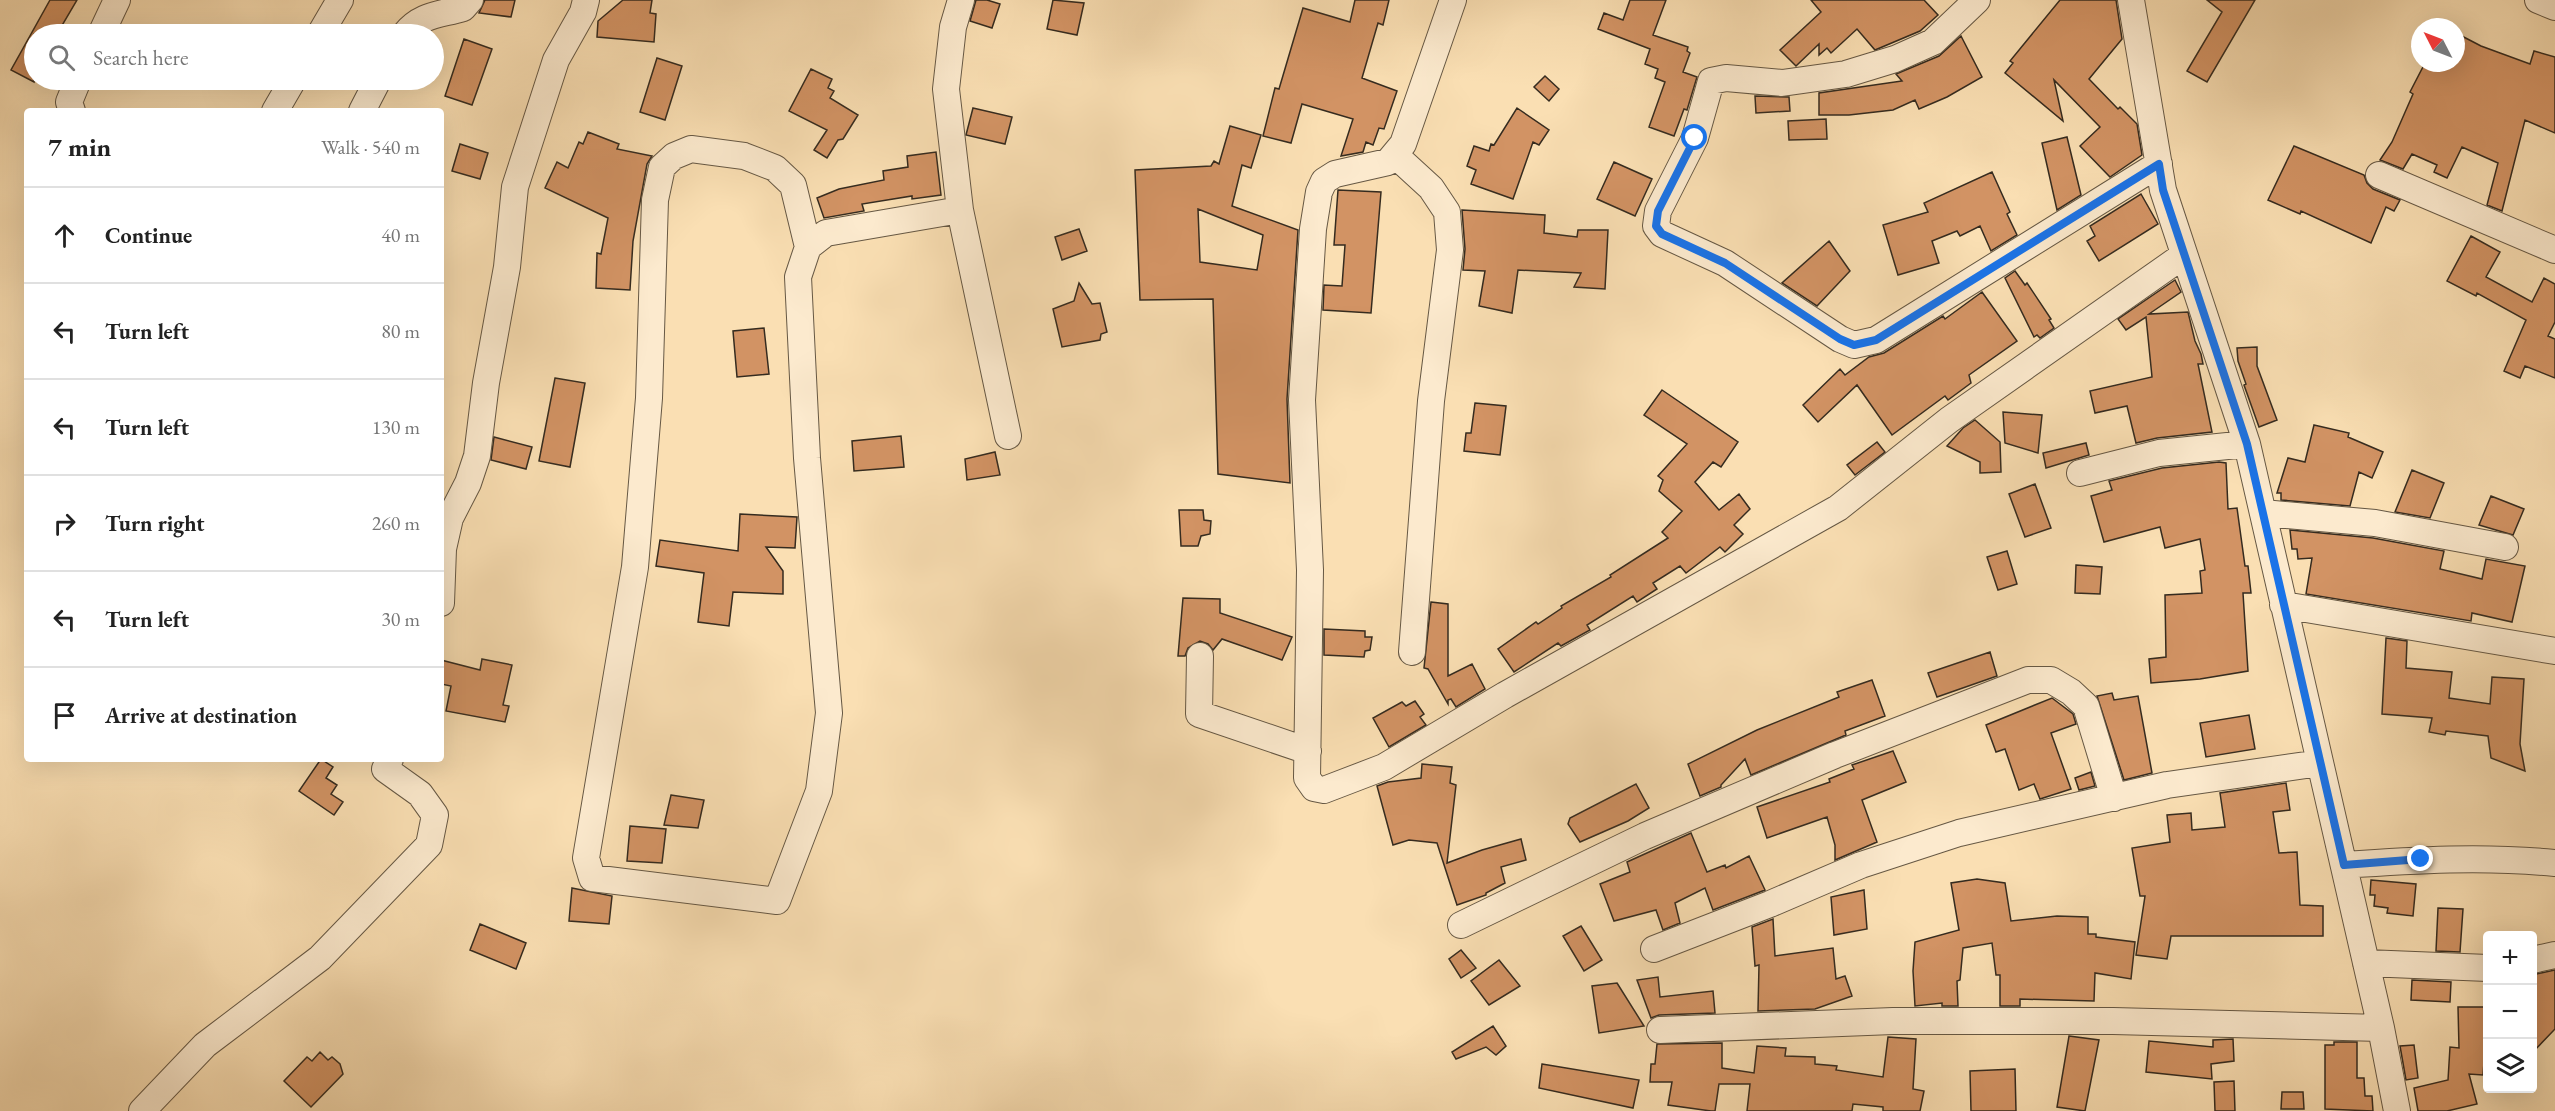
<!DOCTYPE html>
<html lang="en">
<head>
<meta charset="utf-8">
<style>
  :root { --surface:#fff; --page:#f2f2f2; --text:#222; --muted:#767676; --line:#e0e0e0 }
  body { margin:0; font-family:"EB Garamond",serif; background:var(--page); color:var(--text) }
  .controls { position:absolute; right:18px; bottom:18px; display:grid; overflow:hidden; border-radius:6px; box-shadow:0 6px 24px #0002 }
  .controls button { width:54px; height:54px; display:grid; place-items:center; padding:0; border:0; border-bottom:2px solid var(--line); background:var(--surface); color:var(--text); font:30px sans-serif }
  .compass { position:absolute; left:2411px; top:18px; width:54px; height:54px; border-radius:50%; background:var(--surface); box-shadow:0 6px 24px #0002; rotate:312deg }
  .stop { position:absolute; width:18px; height:18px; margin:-14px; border:4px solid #1a73e8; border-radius:50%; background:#fff }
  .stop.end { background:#1a73e8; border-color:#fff; box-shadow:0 2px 6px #0008 }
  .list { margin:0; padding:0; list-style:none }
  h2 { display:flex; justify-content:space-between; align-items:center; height:78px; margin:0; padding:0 24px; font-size:26px }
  h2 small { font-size:20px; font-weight:400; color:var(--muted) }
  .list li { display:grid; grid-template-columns:39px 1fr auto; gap:18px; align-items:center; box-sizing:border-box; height:96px; padding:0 24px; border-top:2px solid var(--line) }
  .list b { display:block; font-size:22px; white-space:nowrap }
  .list em { font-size:20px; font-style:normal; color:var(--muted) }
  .icon { flex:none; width:33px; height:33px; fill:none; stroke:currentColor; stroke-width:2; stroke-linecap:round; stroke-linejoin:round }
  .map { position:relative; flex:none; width:2555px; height:1111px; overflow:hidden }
  .search { position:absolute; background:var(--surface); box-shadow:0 6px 24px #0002; left:24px; top:24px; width:420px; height:66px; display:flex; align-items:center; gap:15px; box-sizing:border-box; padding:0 21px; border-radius:33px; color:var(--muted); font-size:22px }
  .panel { position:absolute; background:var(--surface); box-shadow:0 6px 24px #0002; left:24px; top:108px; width:420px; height:654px; border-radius:6px }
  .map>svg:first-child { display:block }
  .building { fill:#d29364; stroke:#352b1f; stroke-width:1.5; fill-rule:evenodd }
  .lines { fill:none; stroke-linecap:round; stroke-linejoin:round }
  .minor-casing { stroke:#665844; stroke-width:28 }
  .minor { stroke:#fceace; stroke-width:26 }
  .route { stroke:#1a73e8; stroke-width:8 }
</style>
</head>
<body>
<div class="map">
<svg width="2555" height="1111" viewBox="0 0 2555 1111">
  <rect width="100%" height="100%" fill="#fadfb3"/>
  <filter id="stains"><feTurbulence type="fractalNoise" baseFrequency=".00333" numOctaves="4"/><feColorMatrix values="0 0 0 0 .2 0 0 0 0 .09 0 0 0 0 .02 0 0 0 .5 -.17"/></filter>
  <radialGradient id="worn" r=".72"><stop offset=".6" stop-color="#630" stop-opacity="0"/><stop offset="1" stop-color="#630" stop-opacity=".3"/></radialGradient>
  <path class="building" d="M50,0H77L57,34H34V82L11,70Z
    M485,0H515L511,17L479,13Z
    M623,0H652L650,13L656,14L654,42L597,37L598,21Z
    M976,0H987L1000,4L992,28L970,21Z
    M1053,0L1084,3L1077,35L1047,29Z
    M1355,0H1389L1383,25L1378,23L1362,78L1397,91L1384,129L1379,128L1373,145L1366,142L1363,152L1341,156L1353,119L1302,104L1291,143L1263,136L1275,88L1279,89L1303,8L1350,22Z
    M1630,0H1666L1653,35L1688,47L1687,51L1690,53L1683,72L1697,77L1687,110L1684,109L1674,136L1649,127L1665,82L1655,78L1658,69L1645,64L1650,49L1598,29L1604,13L1623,20Z
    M1811,0H1924L1938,15L1920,31L1875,50L1857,29L1831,53L1827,48L1819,55V44L1796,66L1780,50L1821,12Z
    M2060,0H2116L2122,39L2089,79L2118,109L2120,107L2137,124L2142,155L2110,177L2080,146L2100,127L2054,80L2063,121L2005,73L2013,63L2010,61Z
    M2207,0H2255L2207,82L2187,71L2222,12Z
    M2456,33L2481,46L2530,64L2534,51L2555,57V133L2525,120L2502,211L2487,205L2498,163L2462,147L2447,178L2434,172L2437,165L2412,154L2403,169L2380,160L2392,142L2413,94L2410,92L2425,63H2456Z
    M1961,36L1982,77L1947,97L1919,109L1915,100L1893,110L1849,115H1819V93L1902,81L1896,74L1939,56Z
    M464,39L492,49L472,105L445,96Z
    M657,58L682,66L665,120L640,112Z
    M811,69L832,79L828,88L834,91L830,98L858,115L843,139L838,140L827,158L814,150L827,130L789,111Z
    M1545,76L1559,89L1549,101L1534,87Z
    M1755,96L1789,97L1790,111L1756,113Z
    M973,108L1012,117L1005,144L966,135Z
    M1517,108L1549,130L1539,145L1533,142L1513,199L1471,184L1476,170L1467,166L1474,146L1489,151L1491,144L1494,145Z
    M1826,119L1827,139L1789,140L1788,121Z
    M1230,126L1261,135L1251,168L1242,165L1232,206L1298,230L1287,399L1290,483L1218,474L1213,299L1140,300L1135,170L1211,166L1214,161L1219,164ZM1198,209L1263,235L1257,270L1200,262Z
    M588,132L619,144L617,149L652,156L647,164L633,241L630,290L596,288L597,253L601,254L608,218L545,188L557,162L568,168L579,142L583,144Z
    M2067,137L2081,195L2057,210L2042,143Z
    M460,144L488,153L480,179L452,171Z
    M2294,146L2364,175L2367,183L2373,189L2400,200L2394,211L2386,207L2371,243L2301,211L2300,214L2268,200Z
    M936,152L941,195L912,199V196L862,204L864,211L824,218L817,198L839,189L884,180L883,171L908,167L907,156Z
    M1614,162L1652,179L1635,216L1597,199Z
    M1992,172L2010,212L2007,214L2017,235L1991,251L1980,226L1960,236L1957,231L1932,241L1939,263L1898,275L1883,225L1928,212L1924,203Z
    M1338,190L1381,192L1371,313L1323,310L1324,285L1342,286L1345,245H1334Z
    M2141,194L2158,224L2099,261L2087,241L2095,236L2090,226Z
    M1462,210L1545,215L1544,233L1577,237L1578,230H1608L1605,289L1574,287L1581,273L1518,270L1512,313L1479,306L1485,271L1463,270L1465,249Z
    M1079,229L1087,251L1062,260L1055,237Z
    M2471,236L2500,252L2486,277L2532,302L2544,278L2555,284V322L2548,336L2555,339V378L2525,366L2520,378L2504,371L2526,320L2477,293L2476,296L2447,281Z
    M1829,241L1850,271L1817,306L1782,283Z
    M2015,271L2025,285L2027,283L2051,319L2049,320L2054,328L2040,338L2037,335L2034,337L2005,278Z
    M2175,280L2181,292L2149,314L2188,312L2195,341L2201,354L2203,364H2198L2212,432L2157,438L2136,443L2127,406L2095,413L2090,391L2152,377L2146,317L2126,330L2118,319Z
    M1079,283L1092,304L1100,303L1107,332L1101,334L1100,340L1062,347L1053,309L1074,301Z
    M1982,292L2017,341L1969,375L1971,383L1948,400L1945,396L1892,435L1857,385L1818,422L1803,405L1840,369L1845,375L1869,357L1884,353L1943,316L1945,319Z
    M764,328L769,374L737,377L733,331Z
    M2257,347V366L2277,420L2259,427L2244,385L2246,384L2238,361L2237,348Z
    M555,378L585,383L570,467L539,461Z
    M1662,390L1738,442L1721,467L1713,462L1695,482L1719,510L1739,494L1750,509L1734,525L1743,534L1725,552L1720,547L1686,573L1680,566L1653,583L1657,589L1637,602L1633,596L1587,625L1590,630L1561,646L1558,643L1514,672L1498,649L1536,622L1538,624L1562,608L1561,606L1611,577L1610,575L1668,538L1662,532L1682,511L1659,491L1663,480L1658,476L1687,444L1644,415Z
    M1475,403L1506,406L1500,455L1464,451L1466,433H1471Z
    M2003,412L2042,415L2038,453L2005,443Z
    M1975,420L2000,442L2001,472L1980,473V462L1947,446L1963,428Z
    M2314,425L2349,433L2348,437L2383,452L2372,478L2359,472L2350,506L2281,500V493H2277L2288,458L2305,462Z
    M901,436L904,467L854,471L852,441Z
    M494,437L532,447L526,469L491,460Z
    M1877,442L1885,452L1855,475L1847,465Z
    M2086,443L2089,455L2046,468L2043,453Z
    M995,452L1000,475L967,480L965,459Z
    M2219,462L2226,463L2228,509L2237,508L2245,566H2248L2251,593H2243L2248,671L2200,679L2151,683L2149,659L2166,657L2165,595L2202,593L2200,571L2205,570L2200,539L2165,548L2160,527L2104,542L2091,496L2112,490L2109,481L2162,468Z
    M2412,470L2444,483L2430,518L2395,512Z
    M2035,484L2051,528L2025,537L2009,494Z
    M2491,496L2524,509L2513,535L2479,525Z
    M1179,510H1203L1204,520L1211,521L1210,534L1201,536L1198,546H1181Z
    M740,514L797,517L795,548L766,547L783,571V594L733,592L729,626L698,622L704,573L656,566L660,540L738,551Z
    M2290,530L2373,538L2444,551L2440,569L2482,579L2486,559L2525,566L2512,622L2472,613L2471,621L2306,594L2312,558L2298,559L2297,549H2292Z
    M2007,551L2017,584L1998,590L1987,557Z
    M2076,565L2102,567L2100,594L2075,593Z
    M1183,598L1220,599V613L1292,637L1282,660L1222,639L1213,650L1208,644L1200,641L1188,648L1185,656H1178Z
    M1431,602L1448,604V676L1472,664L1485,689L1456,707L1451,699L1448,700V704L1428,669L1424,668Z
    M1324,629L1365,631V637H1372L1370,650L1365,651L1364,657L1324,655Z
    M2386,638L2407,641L2406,668L2452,672L2449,698L2490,704L2492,677L2524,679L2520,744L2525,771L2491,758L2488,736L2446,731L2445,735L2429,732L2432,718L2382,714Z
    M1990,652L1997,676L1937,697L1928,673Z
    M482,659L512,665L503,705L509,706L505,722L446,711L451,686L441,684V660L480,670Z
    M1872,680L1885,716L1845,731L1846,735L1751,775L1745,759L1721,785V787L1700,796L1688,764L1757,730L1839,697L1837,692Z
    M2112,693L2114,700L2138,696L2152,773L2124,780L2097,696Z
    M2052,698L2073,714L2076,724L2051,733L2071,789L2040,799L2034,784L2019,790L2005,749L1996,752L1986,725Z
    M1415,701L1424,714L1420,717L1426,725L1389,747L1373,718L1402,702L1406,706Z
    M2249,715L2255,749L2206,757L2200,723Z
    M1893,751L1906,782L1862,800L1877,842L1835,860V845L1827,817L1767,838L1757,807L1830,782L1829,779L1854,769L1852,765Z
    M321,759L333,767L326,778L337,785L331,794L343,802L334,815L299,791Z
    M1422,764L1452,767L1450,783L1456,785L1447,863L1482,850L1521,839L1526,860L1501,867L1505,883L1486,893V895L1457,905L1437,843L1409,840L1393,845L1377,786L1388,782L1421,778Z
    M2091,772L2095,786L2079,790L2075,778Z
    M2286,783L2290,810L2273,812L2279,853L2297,852L2300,905L2323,906V936H2171L2167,959L2136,955L2145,896H2140L2132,848L2170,842L2167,815L2191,813L2192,830L2225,827L2220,793Z
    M1636,784L1649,808L1628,821L1580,842L1568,824L1570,818Z
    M671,795L704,800L698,828L664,825Z
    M630,826L666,829L662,863L627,861Z
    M1691,833L1707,872L1725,865L1726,868L1749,856L1765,890L1713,910L1705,888L1675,903L1680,923L1663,930L1656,910L1614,921L1600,884L1630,872L1627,862Z
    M1977,879L2005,883L2011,921L2057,916L2088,917V934H2096V937L2135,942L2131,979L2095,973L2094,1001L2020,999V1006H2000V975H1996L1992,943L1963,948L1960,980L1957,981L1958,1006H1942V1003L1915,1006L1913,971L1915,942L1959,930L1951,883Z
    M2371,880L2416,884L2413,916L2387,913L2388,908L2374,906L2375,895H2370Z
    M572,888L612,896L609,924L569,921Z
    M1864,890L1867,929L1834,935L1831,897Z
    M2438,908L2463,909L2460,952L2436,951Z
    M1773,919L1775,956L1833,948L1836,979L1845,976L1852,996L1815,1009L1758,1011L1759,965L1755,966L1752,927Z
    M480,924L526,943L516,969L470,950Z
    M1581,926L1602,960L1584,971L1563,936Z
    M1461,950L1476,968L1461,978L1449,959Z
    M1499,960L1520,986L1489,1005L1471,981Z
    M2555,970V1029L2532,1053V975Z
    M1658,977L1660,997L1713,991L1715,1013L1659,1015L1651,1018L1637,980Z
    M2412,980L2451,982L2450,1002L2411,1000Z
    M1617,983L1644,1026L1599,1033L1592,986Z
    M2458,1007H2487V1050H2485L2483,1075L2469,1074L2477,1104L2447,1111H2418L2414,1088L2448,1080L2450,1047L2459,1048Z
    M1493,1026L1506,1046L1496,1055L1486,1047L1456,1059L1452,1052Z
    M2069,1036L2099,1040L2085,1111L2057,1107Z
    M1888,1037L1916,1039L1913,1089L1924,1091L1920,1111H1883V1107L1853,1104L1852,1111H1747L1750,1084H1719L1715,1111H1711L1668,1105L1672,1082H1650L1651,1064H1655L1657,1044L1722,1043V1068L1754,1073L1757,1046L1786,1048L1785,1056L1815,1057V1064L1837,1066L1836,1070L1883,1077Z
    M2233,1039L2234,1061L2211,1064L2212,1079L2146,1072L2149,1041L2213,1047V1040Z
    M2334,1042H2357V1078H2364L2365,1096H2372L2373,1111L2325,1109V1045H2334Z
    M2414,1045L2418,1078L2406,1080L2400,1046Z
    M320,1052L328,1060L332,1057L340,1064L343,1074L311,1107L284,1081L307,1057L312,1061Z
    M1542,1064L1639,1080L1633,1108L1539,1088Z
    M2015,1069L2016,1111H1971L1970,1071Z
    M2234,1081L2235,1111H2215L2214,1082Z
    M2282,1092H2303L2304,1109H2281Z"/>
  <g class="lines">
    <defs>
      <path id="minor" d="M961,0L953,27L946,89L960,210L1008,436
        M1453,0L1403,144L1388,162L1335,174L1324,181L1319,192L1313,229L1302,400L1310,570L1307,778L1314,788L1324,790L1384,767L1505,695L1838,508L1949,420L2184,255
        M1977,0L1933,42L1895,59L1846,74L1782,83L1726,78L1711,81L1695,138L1658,211L1656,226L1662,234L1725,263L1840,339L1854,345L1876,340L2159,164
        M2131,0L2163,190L2247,444L2381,1028L2397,1111
        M2538,0L2555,7
        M101,34L117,0
        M320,34L340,0
        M405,34C421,14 440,15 463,8L470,0
        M72,111L69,102L78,80
        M275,111L293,80
        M362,111L378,80
        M1395,155L1431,188L1447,212L1450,250L1431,401L1412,652
        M2379,175L2555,250
        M808,247L793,185L775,168L744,156L691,149L674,156L662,167L655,200L649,398L635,567L586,858L592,878L777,901L819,791L829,713L807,458L798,277L808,247L826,233L960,210
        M2080,473L2159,453L2247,444
        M2263,513L2375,523L2505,547
        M441,603L443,549L450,518L468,483L477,456L486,383L507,267L515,187L556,60L583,12L586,0
        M2283,605L2555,651
        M1200,656L1199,714L1308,751
        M2344,865C2415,860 2484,856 2555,863
        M1461,925L1645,836L1835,755L2028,680H2051L2071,692L2086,706L2114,798
        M1654,949L1770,904L1861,865L1959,833L2167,785L2320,763
        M2532,960L2555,955
        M2366,963L2488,968
        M1660,1030L1893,1021H2113L2381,1028
        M142,1111L205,1045L320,958L429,845L435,815L420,794L385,769L390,759"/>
    </defs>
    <use href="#minor" class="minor-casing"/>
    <use href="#minor" class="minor"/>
  </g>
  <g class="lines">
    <path class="route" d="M1695,138L1658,211L1656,226L1662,234L1725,263L1840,339L1854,345L1876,340L2159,164L2163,190L2247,444L2344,865L2421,859"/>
  </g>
  <rect width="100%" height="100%" filter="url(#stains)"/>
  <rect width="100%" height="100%" fill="url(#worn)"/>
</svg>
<div class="controls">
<button>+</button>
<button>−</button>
<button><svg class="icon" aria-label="layers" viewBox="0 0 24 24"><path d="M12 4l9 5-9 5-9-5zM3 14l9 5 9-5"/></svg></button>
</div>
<svg class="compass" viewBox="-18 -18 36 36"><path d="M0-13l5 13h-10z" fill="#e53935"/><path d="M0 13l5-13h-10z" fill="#767676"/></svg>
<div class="stop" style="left:1695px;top:138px"></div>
<div class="stop end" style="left:2421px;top:859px"></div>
<div class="search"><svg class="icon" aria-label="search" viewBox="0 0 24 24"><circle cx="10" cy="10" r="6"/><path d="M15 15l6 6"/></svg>Search here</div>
<section class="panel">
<h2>7 min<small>Walk · 540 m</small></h2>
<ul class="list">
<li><svg class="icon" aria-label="ahead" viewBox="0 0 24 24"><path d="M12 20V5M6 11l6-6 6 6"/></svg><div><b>Continue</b></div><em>40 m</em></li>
<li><svg class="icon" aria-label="left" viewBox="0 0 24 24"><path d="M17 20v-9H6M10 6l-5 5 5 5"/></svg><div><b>Turn left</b></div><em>80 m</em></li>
<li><svg class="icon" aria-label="left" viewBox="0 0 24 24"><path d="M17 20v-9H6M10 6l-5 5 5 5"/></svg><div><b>Turn left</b></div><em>130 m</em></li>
<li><svg class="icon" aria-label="right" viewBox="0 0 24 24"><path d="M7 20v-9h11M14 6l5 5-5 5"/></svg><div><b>Turn right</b></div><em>260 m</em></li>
<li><svg class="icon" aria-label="left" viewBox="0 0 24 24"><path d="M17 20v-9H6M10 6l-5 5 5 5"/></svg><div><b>Turn left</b></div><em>30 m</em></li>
<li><svg class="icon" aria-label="arrive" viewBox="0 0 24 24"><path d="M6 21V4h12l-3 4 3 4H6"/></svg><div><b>Arrive at destination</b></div></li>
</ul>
</section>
</div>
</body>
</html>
